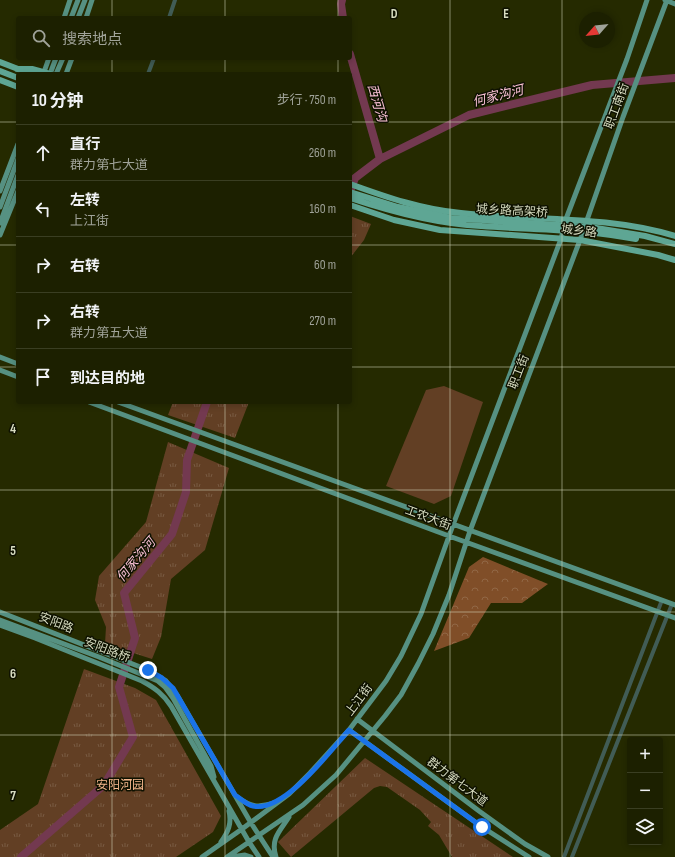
<!DOCTYPE html>
<html lang="zh">
<head>
<meta charset="utf-8">
<style>
  :root { --surface:#1c2000; --page:#25280a; --text:#f1f3f6; --muted:#a0a399; --line:#3a3e22 }
  body { margin:0; font-family:"Sofia Sans Condensed","Noto Sans SC",sans-serif; background:var(--page); color:var(--text) }
  .controls { position:absolute; right:12px; bottom:12px; display:grid; overflow:hidden; border-radius:4px; box-shadow:0 2px 6px #0003 }
  .controls button { width:36px; height:36px; display:grid; place-items:center; padding:0; border:0; border-bottom:1px solid var(--line); background:var(--surface); color:var(--text); font:20px sans-serif }
  .compass { position:absolute; left:579px; top:12px; width:36px; height:36px; border-radius:50%; background:var(--surface); box-shadow:0 2px 6px #0003; rotate:243deg }
  .stop { position:absolute; width:12px; height:12px; margin:-9px; border:3px solid #1a73e8; border-radius:50%; background:#fff }
  .stop.end { background:#1a73e8; border-color:#fff; box-shadow:0 1px 4px #0008 }
  .list { margin:0; padding:0; list-style:none }
  h2 { display:flex; justify-content:space-between; align-items:center; height:52px; margin:0; padding:0 16px; font-size:17px }
  h2 small { font-size:13px; font-weight:400; color:var(--muted) }
  .list li { display:grid; grid-template-columns:26px 1fr auto; gap:12px; align-items:center; box-sizing:border-box; height:56px; padding:0 16px; border-top:1px solid var(--line) }
  .list b { display:block; font-size:15px; white-space:nowrap }
  .list p { margin:0; font-size:13px; white-space:nowrap; color:var(--muted) }
  .list em { font-size:13px; font-style:normal; color:var(--muted) }
  .icon { flex:none; width:22px; height:22px; fill:none; stroke:currentColor; stroke-width:2; stroke-linecap:round; stroke-linejoin:round }
  .map { position:relative; flex:none; width:675px; height:857px; overflow:hidden }
  .search { position:absolute; background:var(--surface); box-shadow:0 2px 6px #0003; left:16px; top:16px; width:336px; height:44px; display:flex; align-items:center; gap:10px; box-sizing:border-box; padding:0 14px; border-radius:4px; color:var(--muted); font-size:15px }
  .panel { position:absolute; background:var(--surface); box-shadow:0 2px 6px #0003; left:16px; top:72px; width:336px; height:332px; border-radius:4px }
  .map>svg:first-child { display:block }
  .grass { fill:#623f24 }
  .forest { fill:url(#forest-crowns) }
  .park { fill:url(#park-tufts) }
  .lines { fill:none; stroke-linecap:round; stroke-linejoin:round }
  .river { stroke:#733950; stroke-width:8 }
  .minor { stroke:#415c55; stroke-width:4 }
  .major { stroke:#569182; stroke-width:5 }
  .highway { stroke:#5ea694; stroke-width:6 }
  .highway-bridge { stroke:#5ea694; stroke-width:6 }
  .route { stroke:#1a73e8; stroke-width:5 }
  .grid { fill:none; stroke:#d7dcc0; stroke-width:1; stroke-opacity:0.55 }
  .labels { text-anchor:middle; dominant-baseline:central; stroke-width:3; stroke-linejoin:round; paint-order:stroke }
  .street-label { font-size:12px; fill:#d7dcc0; stroke:#0e1100 }
  .park-label { font-size:12px; fill:#f7b98e; stroke:#0e1100 }
  .water-label { font-size:13px; font-style:italic; fill:#f9c0d4; stroke:#0e1100 }
  .grid-label { font-size:13px; text-anchor:middle; font-weight:bold; fill:#d7dcc0; stroke:#0e1100; stroke-width:3; stroke-linejoin:round; paint-order:stroke }
</style>
</head>
<body>
<div class="map">
<svg width="675" height="857" viewBox="0 0 675 857">
  <defs>
    <pattern id="forest-crowns" width="20" height="18" patternUnits="userSpaceOnUse"><rect width="20" height="18" fill="#804e28"/><path d="M2 6a3 3 0 1 1 6 0M12 15a3 3 0 1 1 6 0" fill="none" stroke="#916745"/></pattern>
    <pattern id="park-tufts" width="24" height="20" patternUnits="userSpaceOnUse"><rect width="24" height="20" fill="#623f24"/><path d="M3 7l-1-3M5 7V3M7 7l1-3M15 17l-1-3M17 17v-4M19 17l1-3" fill="none" stroke="#785a42"/></pattern>
  </defs>
  <rect width="100%" height="100%" fill="#252a00"/>
  <path class="grass" d="M444,386L483,402L451,496L434,504L386,486L426,390Z"/>
  <path class="forest" d="M483,557L548,584L522,603H491L469,638L434,651L469,567Z"/>
  <path class="park" d="M350,216L371,224L364,240L350,258Z
    M173,402H249L235,438L168,415Z
    M168,442L229,468L205,550L171,579L161,637L152,659L105,644L106,627L95,600L99,576L146,522Z
    M84,669L135,688L156,700L221,816L213,832L176,857H0V830L38,804Z
    M365,758L513,857H452L439,835L428,826L431,822L420,810L387,787L380,786L374,788L291,857L278,842Z"/>
  <g class="lines">
    <path class="river" d="M342,0L341,4L343,18
      M350,54L380,159
      M350,191L355,178L380,159L469,115L592,85L675,78
      M21,857L104,785L133,737L119,687L135,638L124,593L172,534L186,492L187,460L207,402"/>
    <path class="minor" d="M169,18L175,0
      M148,74L154,58
      M564,857L662,600
      M572,857L672,604"/>
    <path class="major" d="M665,0L675,4
      M64,18L70,0
      M71,18L78,0
      M78,18L85,0
      M86,18L92,0
      M44,72L49,58
      M50,74L56,58
      M56,74L63,58
      M66,74L72,58
      M0,191L18,144
      M0,207L18,159
      M0,223L18,175
      M0,235L18,191
      M0,357L18,364
      M0,370L18,377
      M89,402L449,536L675,618
      M118,402L675,605
      M0,612L148,670L166,681L177,695L251,823L273,857
      M0,620L99,657L158,681L165,687L173,698L211,766L214,777
      M0,625L35,638L142,681C155,688 163,694 171,706L249,842L259,857
      M357,719L479,811L525,844L548,857
      M349,730L482,827L529,857
      M237,797C251,807 258,808 274,803
      M221,842C228,832 232,824 229,811
      M202,857L242,829L289,794L310,773L349,730L386,681L401,656L421,614L453,525L561,239L566,219L627,59L647,0
      M227,857L303,805L336,775L385,716L401,695L418,664L433,634L449,595L470,531L580,240L623,117L667,0
      M231,857L245,855L251,857
      M276,857C270,839 280,831 289,817"/>
    <path class="highway" d="M0,62L31,74
      M17,69H32L50,74
      M0,71L18,78
      M0,80L18,87
      M350,184C386,197 423,210 461,213C533,221 606,215 675,236
      M350,205L394,220L440,230L580,240L658,255L675,260"/>
    <path class="highway-bridge" d="M350,192L398,207L451,218L590,227L645,236L675,244
      M350,198C392,212 436,224 481,226C533,230 585,229 636,239"/>
  </g>
  <g class="lines">
    <path class="route" d="M148,670L162,678L173,688L235,795C241,799 247,805 253,806C284,813 330,751 349,730L482,827"/>
  </g>
  <path class="grid" d="M112,0V18M225,0V18M338,0V18M450,0V857M562,0V857M112,58V74M225,58V74M338,58V74M0,122H18M350,122H675M0,245H18M350,245H675M0,367H18M350,367H675M112,402V857M225,402V857M338,402V857M0,490H675M0,612H675M0,735H675"/>
  <g class="labels">
    <g class="street-label">
      <text transform="translate(617 106) rotate(-70)">职工南街</text>
      <text transform="translate(512 211) rotate(3)">城乡路高架桥</text>
      <text transform="translate(579 231) rotate(7)">城乡路</text>
      <text transform="translate(519 372) rotate(-69)">职工街</text>
      <text transform="translate(428 518) rotate(20)">工农大街</text>
      <text transform="translate(56 623) rotate(21)">安阳路</text>
      <text transform="translate(107 650) rotate(21)">安阳路桥</text>
      <text transform="translate(359 700) rotate(-53)">上江街</text>
      <text transform="translate(457 782) rotate(37)">群力第七大道</text>
    </g>
    <g class="park-label">
      <text x="120" y="785">安阳河园</text>
    </g>
    <g class="water-label">
      <text transform="translate(498 96) rotate(-14)">何家沟河</text>
      <text transform="translate(377 103) rotate(74)">西河沟</text>
      <text transform="translate(136 560) rotate(-50)">何家沟河</text>
    </g>
  </g>
  <g class="grid-label">
    <text x="394" y="18">D</text>
    <text x="506" y="18">E</text>
    <text x="13" y="433">4</text>
    <text x="13" y="555">5</text>
    <text x="13" y="678">6</text>
    <text x="13" y="800">7</text>
  </g>
</svg>
<div class="controls">
<button>+</button>
<button>−</button>
<button><svg class="icon" aria-label="layers" viewBox="0 0 24 24"><path d="M12 4l9 5-9 5-9-5zM3 14l9 5 9-5"/></svg></button>
</div>
<svg class="compass" viewBox="-18 -18 36 36"><path d="M0-13l5 13h-10z" fill="#e53935"/><path d="M0 13l5-13h-10z" fill="#a0a399"/></svg>
<div class="stop" style="left:482px;top:827px"></div>
<div class="stop end" style="left:148px;top:670px"></div>
<div class="search"><svg class="icon" aria-label="search" viewBox="0 0 24 24"><circle cx="10" cy="10" r="6"/><path d="M15 15l6 6"/></svg>搜索地点</div>
<section class="panel">
<h2>10 分钟<small>步行 · 750 m</small></h2>
<ul class="list">
<li><svg class="icon" aria-label="ahead" viewBox="0 0 24 24"><path d="M12 20V5M6 11l6-6 6 6"/></svg><div><b>直行</b><p>群力第七大道</p></div><em>260 m</em></li>
<li><svg class="icon" aria-label="left" viewBox="0 0 24 24"><path d="M17 20v-9H6M10 6l-5 5 5 5"/></svg><div><b>左转</b><p>上江街</p></div><em>160 m</em></li>
<li><svg class="icon" aria-label="right" viewBox="0 0 24 24"><path d="M7 20v-9h11M14 6l5 5-5 5"/></svg><div><b>右转</b></div><em>60 m</em></li>
<li><svg class="icon" aria-label="right" viewBox="0 0 24 24"><path d="M7 20v-9h11M14 6l5 5-5 5"/></svg><div><b>右转</b><p>群力第五大道</p></div><em>270 m</em></li>
<li><svg class="icon" aria-label="arrive" viewBox="0 0 24 24"><path d="M6 21V4h12l-3 4 3 4H6"/></svg><div><b>到达目的地</b></div></li>
</ul>
</section>
</div>
</body>
</html>
